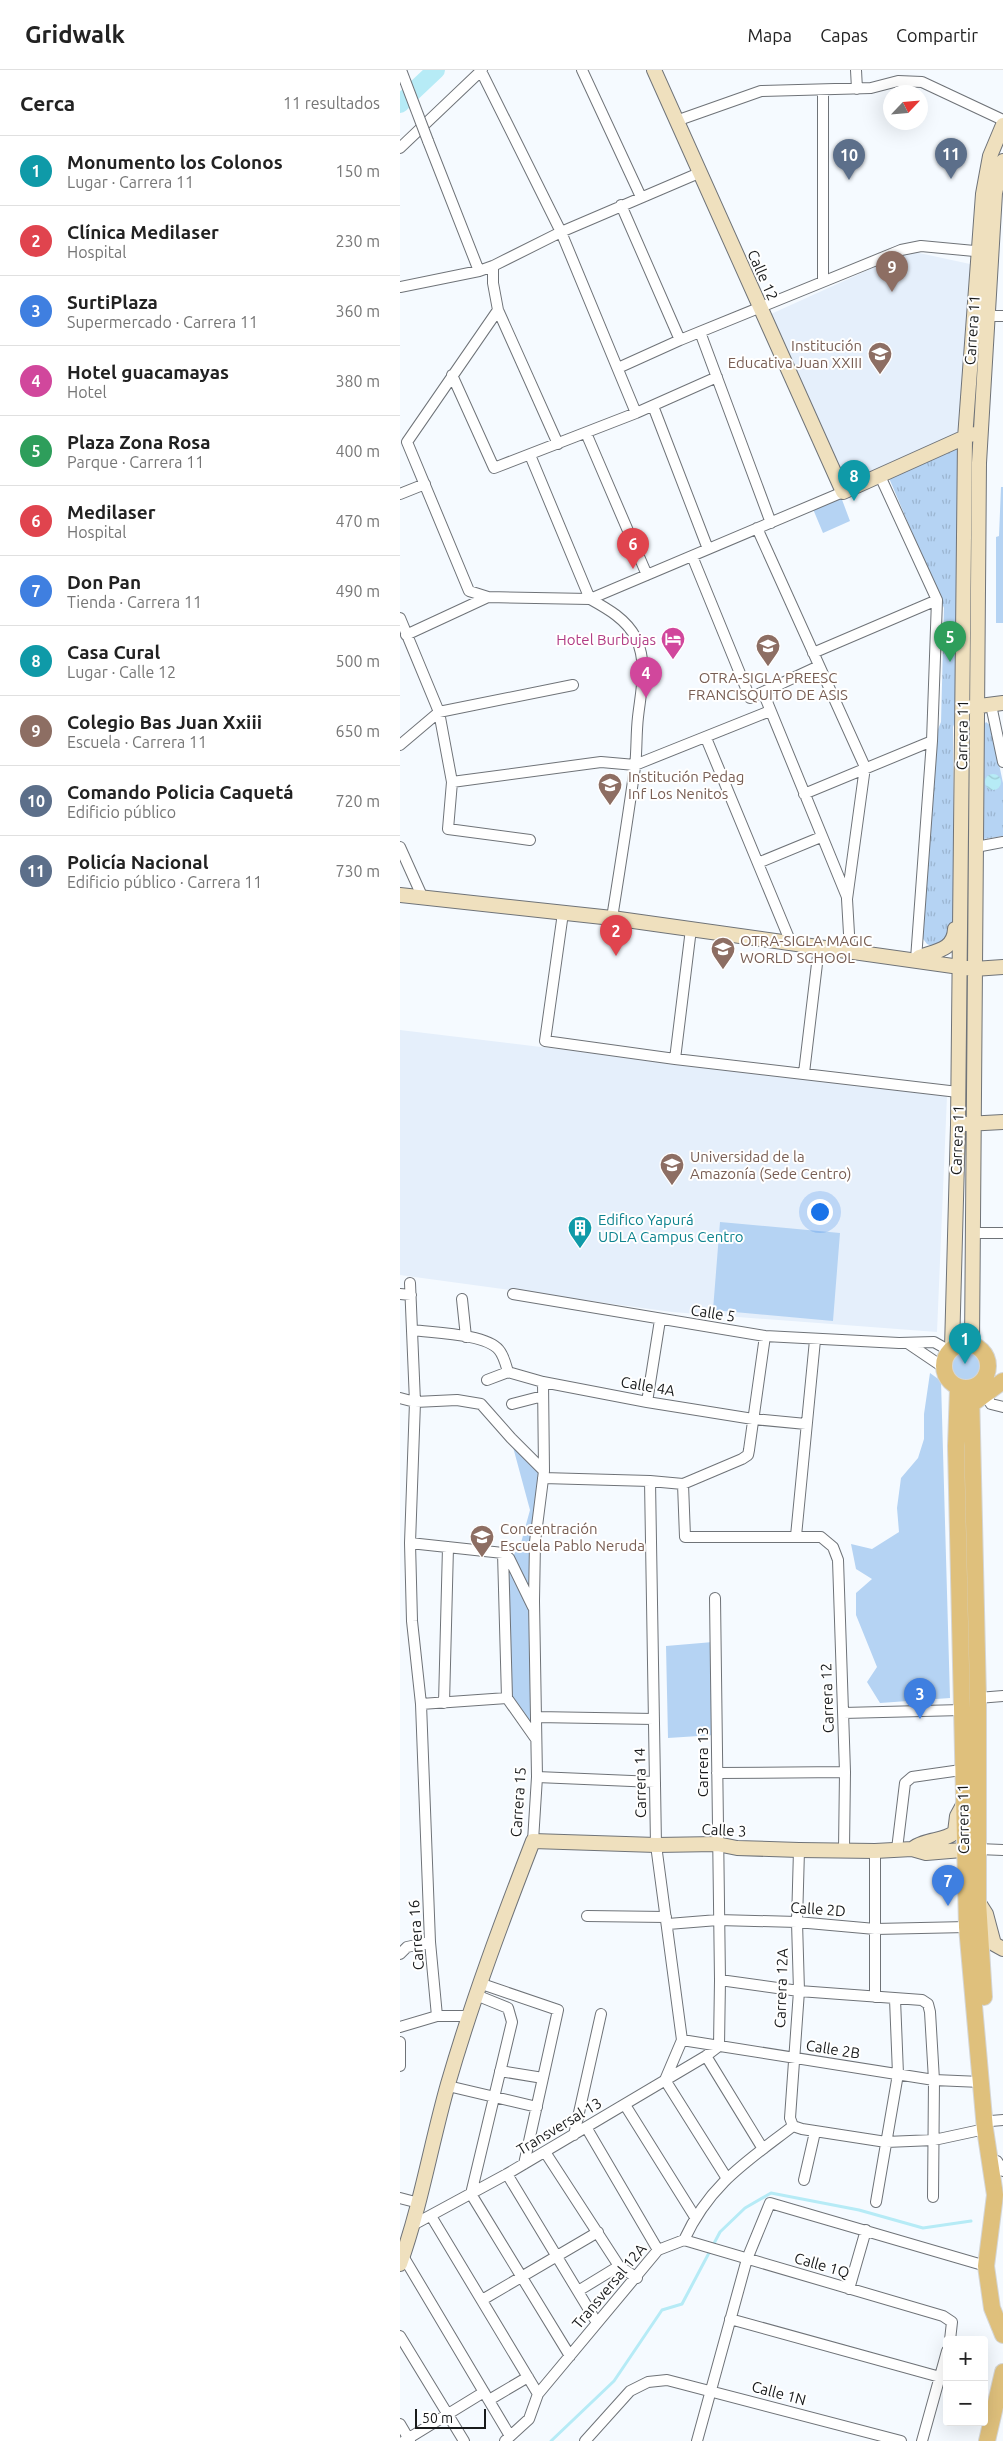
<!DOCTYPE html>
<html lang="es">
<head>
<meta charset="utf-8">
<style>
  :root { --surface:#fff; --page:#f2f2f2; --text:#222; --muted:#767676; --line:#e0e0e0; --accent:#db2777 }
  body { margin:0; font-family:Ubuntu,sans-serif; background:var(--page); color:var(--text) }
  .controls { position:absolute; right:15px; bottom:15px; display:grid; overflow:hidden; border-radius:5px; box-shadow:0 5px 20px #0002 }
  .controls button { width:45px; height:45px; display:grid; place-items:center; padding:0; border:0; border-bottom:1px solid var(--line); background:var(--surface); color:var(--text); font:25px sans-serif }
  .compass { position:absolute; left:483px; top:15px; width:45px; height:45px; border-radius:50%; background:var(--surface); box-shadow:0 5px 20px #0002; rotate:64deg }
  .scale { position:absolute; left:15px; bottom:12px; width:71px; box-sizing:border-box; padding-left:5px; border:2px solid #181a1b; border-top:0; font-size:14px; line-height:18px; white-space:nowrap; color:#181a1b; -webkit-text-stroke:4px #fff; paint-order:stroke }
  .you { position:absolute; left:419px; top:1141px; width:18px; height:18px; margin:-12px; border:4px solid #fff; border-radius:50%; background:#1a73e8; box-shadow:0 0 0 8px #1a73e833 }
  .badge { display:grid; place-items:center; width:32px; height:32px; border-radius:50%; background:var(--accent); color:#fff; font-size:16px; font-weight:700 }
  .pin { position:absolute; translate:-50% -41px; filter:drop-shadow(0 1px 2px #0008) }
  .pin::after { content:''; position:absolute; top:26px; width:18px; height:15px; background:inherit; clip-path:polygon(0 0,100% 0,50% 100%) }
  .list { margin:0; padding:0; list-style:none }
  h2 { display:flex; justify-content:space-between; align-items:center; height:65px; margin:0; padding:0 20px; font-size:21px }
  h2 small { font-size:16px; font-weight:400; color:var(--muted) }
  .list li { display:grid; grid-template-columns:32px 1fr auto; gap:15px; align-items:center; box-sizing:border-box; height:70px; padding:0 20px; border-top:1px solid var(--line) }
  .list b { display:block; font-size:19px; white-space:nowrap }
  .list p { margin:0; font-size:16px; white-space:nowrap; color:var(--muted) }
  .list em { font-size:16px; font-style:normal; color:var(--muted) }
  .map { position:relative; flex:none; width:603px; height:2371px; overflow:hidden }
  header { display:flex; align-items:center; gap:30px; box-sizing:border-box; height:70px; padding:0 25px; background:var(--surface); border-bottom:1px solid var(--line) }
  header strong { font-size:24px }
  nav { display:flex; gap:28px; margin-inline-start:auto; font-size:18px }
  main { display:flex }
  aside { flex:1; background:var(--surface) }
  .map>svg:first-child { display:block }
  .built { fill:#e5effb }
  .green { fill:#b5d3f3 }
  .park { fill:url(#park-tufts) }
  .water { fill:url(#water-waves) }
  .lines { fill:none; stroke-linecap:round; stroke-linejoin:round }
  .stream { stroke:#b6ebf6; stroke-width:3 }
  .river { stroke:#b6ebf6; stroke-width:18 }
  .street-casing { stroke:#6f7378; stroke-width:12 }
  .secondary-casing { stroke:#6f7378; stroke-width:16 }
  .primary-casing { stroke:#d5d6d6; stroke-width:18 }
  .street { stroke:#fff; stroke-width:10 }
  .secondary { stroke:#efe0be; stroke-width:14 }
  .primary { stroke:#dfc07c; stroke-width:16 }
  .street-bridge-casing { stroke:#6f7378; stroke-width:12; stroke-linecap:butt }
  .street-bridge { stroke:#fff; stroke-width:10 }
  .labels { text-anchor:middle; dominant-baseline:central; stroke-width:4; stroke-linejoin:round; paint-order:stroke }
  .street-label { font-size:15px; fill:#181a1b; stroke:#fff }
  .education-label { font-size:15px; fill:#785e54; stroke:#fff; text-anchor:start }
  .hotel-label { font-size:15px; fill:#b23c85; stroke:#fff; text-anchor:end }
  .culture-label { font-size:15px; fill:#0d838f; stroke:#fff; text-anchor:start }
</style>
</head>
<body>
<header>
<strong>Gridwalk</strong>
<nav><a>Mapa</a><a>Capas</a><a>Compartir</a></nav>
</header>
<main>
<aside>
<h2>Cerca<small>11 resultados</small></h2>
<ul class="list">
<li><span class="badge" style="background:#0f9aa8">1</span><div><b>Monumento los Colonos</b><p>Lugar · Carrera 11</p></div><em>150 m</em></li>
<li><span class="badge" style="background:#e0444e">2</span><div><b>Clínica Medilaser</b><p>Hospital</p></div><em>230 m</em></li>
<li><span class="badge" style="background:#3f7fe0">3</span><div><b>SurtiPlaza</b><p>Supermercado · Carrera 11</p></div><em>360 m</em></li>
<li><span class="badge" style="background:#d1479c">4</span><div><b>Hotel guacamayas</b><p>Hotel</p></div><em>380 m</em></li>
<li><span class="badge" style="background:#2e9e5b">5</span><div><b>Plaza Zona Rosa</b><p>Parque · Carrera 11</p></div><em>400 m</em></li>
<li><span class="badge" style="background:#e0444e">6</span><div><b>Medilaser</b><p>Hospital</p></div><em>470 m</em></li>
<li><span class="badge" style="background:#3f7fe0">7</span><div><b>Don Pan</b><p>Tienda · Carrera 11</p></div><em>490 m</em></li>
<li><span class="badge" style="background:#0f9aa8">8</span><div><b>Casa Cural</b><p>Lugar · Calle 12</p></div><em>500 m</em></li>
<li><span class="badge" style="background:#8d6e63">9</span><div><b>Colegio Bas Juan Xxiii</b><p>Escuela · Carrera 11</p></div><em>650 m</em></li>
<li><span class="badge" style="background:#5c6f8a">10</span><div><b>Comando Policia Caquetá</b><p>Edificio público</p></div><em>720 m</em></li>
<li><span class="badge" style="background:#5c6f8a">11</span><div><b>Policía Nacional</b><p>Edificio público · Carrera 11</p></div><em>730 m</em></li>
</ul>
</aside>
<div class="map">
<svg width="603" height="2371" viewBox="0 0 603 2371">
  <defs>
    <pattern id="park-tufts" width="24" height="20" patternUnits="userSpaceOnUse" patternTransform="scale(1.25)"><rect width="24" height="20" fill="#b5d3f3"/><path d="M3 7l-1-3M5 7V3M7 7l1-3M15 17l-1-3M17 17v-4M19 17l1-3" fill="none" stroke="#9bb5d0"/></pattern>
    <pattern id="water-waves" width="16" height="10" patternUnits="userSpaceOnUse" patternTransform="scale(1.25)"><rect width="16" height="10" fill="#b6ebf6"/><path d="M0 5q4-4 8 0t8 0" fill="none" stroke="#9cc9d2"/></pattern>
  </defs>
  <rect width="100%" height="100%" fill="#f5faff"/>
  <path class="built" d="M510,181L570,194L559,366L444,415L371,244Z
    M0,960L547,1026L537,1262L272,1242L0,1205Z"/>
  <path class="green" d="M601,417H603V553H596V467L599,466Z
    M441,427L450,451L423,463L413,439Z
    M320,1152L440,1163L433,1251L313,1240Z
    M549 1297a17 17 0 1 1 34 0a17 17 0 1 1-34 0Z
    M530,1303L541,1311L550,1628L480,1633L467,1612L477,1597L456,1545V1523L472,1509L456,1499L451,1474L472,1479L499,1462L497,1438L501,1408L518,1388L524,1369V1344Z
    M113,1377L141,1404L134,1651L131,1654L109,1624L107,1496L121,1473L130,1440Z
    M313,1572L314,1665L268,1668L266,1576Z"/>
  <path class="park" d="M557,379V647L553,657L554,864L534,877L527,874L521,866L536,664L541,652L544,538L489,408Z
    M586,652L591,656L603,713V766L584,769L582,657Z"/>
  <path class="water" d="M585 712a8 8 0 1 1 16 0a8 8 0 1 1-16 0Z"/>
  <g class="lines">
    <path class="stream" d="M151,2371L214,2311L262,2240L282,2234L320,2162L345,2138L371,2123L459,2140L523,2158L571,2151"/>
    <path class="river" d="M0,34L36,0"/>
    <defs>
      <path id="street" d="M182,0L241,127
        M456,0L457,19
        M81,1L161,162L236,343
        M423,20V210
        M276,51L361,21L471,18L498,11L522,12L603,50
        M28,71L79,201
        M0,78L82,0
        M221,135L280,270
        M93,196V213L98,240L158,374
        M0,217L79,201L93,196L161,162L299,103
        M98,240L7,372L69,521L88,527L190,529L443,422
        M587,246H603
        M300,262L371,453
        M218,298L280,270L501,180L521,176L585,182
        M52,305L94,398L236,343L317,307
        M253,336L308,479
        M186,363L247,505
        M130,385L190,529C208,539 226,549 236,568C248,594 241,620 238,647C236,664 237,680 235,697C228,747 220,798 212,848
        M480,406L537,530L532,671L516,889
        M0,424L25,414
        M357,458L465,697L447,829L450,881
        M292,486L350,628L419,596
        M0,548L39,642L52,712L48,759L130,770
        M6,565L88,527
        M413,583L537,530
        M363,622L447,827
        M591,635L603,692
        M306,668L391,873
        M0,675L39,642L173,615
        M52,712L201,692L235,695L370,641
        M404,724L532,671
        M0,777L22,826
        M576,777L603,772
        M358,793L421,767
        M163,843L145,971L275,989L558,1022
        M275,989L291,859
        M404,1003L419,877
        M573,1163H603
        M10,1213L15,1332L10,1473L12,1551L21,1634L30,1872L37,1946
        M0,1224L11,1225
        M113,1224L365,1266L499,1273L534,1272L550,1281
        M62,1229L66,1267
        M13,1260C34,1263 86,1264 99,1280C104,1286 106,1295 108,1302
        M509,1274L543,1297
        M87,1310L108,1302L143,1312L247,1332L353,1349L406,1354
        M579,1315L591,1334L603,1337
        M0,1328L15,1332L57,1330L81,1334L111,1368L144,1401
        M247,1332L260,1250
        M112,1334L143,1326
        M143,1408L250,1411L283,1414L342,1389L348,1385L349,1380L365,1266
        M250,1411L256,1775L282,1970L265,2010L326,2107
        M283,1414L285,1467H421L433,1477L438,1490L445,1702L444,1779
        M396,1466L415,1270
        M10,1473L103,1483L109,1488L133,1537
        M103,1483L107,1628L136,1669
        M578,1628L603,1626
        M44,1633L48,1477
        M21,1634L107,1628
        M443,1643L562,1640
        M136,1647L254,1649
        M317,1703L445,1702
        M137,1707L255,1712
        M133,1771L137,1707L134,1531L135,1472L144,1401L143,1312
        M497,1779L505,1713L512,1707L568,1699
        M578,1779L603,1780
        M475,1781V1927
        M187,1846L266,1847
        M268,1854L318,1850L397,1852L475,1859L567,1857
        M0,1884L7,1877L30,1872
        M320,1910L399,1921L522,1930L528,1934L530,1942L534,2010L533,2127
        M79,1913L158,1940L124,2094
        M76,1925L108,1938L112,1952L71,2124L170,2286
        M0,1957L37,1946H69
        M282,1970L534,2010L581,2012
        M0,1972V1996
        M306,1986L363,2079
        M100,2001L143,2008
        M48,2016L137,2037
        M225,2035L295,2147
        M591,2051L603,2050
        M393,2056L390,2048L399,1921L397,1852L399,1780
        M393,2056L402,2059L486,2072L534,2070L585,2059
        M186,2057L258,2180
        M174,2065L201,1944
        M145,2082L219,2196L237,2208
        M597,2091L603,2101
        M107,2104L197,2253
        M404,2110L415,2062
        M0,2128L19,2133
        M476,2132L498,2004L495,1929
        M31,2146L138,2324
        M11,2156L107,2104L306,1986L319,1976L320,1910L315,1528
        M284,2170L543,2246L552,2252L550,2270
        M3,2186L110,2366
        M449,2219L466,2160
        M178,2221L219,2196
        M82,2230L198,2162
        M330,2249L540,2307
        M0,2266L64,2371
        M89,2330L128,2307
        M0,2354L10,2371
        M4,2371L84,2322
        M105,2371L129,2349L138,2324L258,2180L284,2170C310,2114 346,2092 393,2056
        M185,2371L230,2321L248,2312L267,2310L501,2371
        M297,2371L347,2189L370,2133L586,2196
        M522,2371L547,2281"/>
      <path id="secondary" d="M254,0L443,422L572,364
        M572,637L603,633
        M0,825L212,848L574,899L603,897
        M519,887C536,881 554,880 555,859
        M566,1054L603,1052
        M572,1275L579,393L595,123L603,91
        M552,1278L558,1055L565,368L583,124L590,86L603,55
        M512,1779C526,1768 544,1772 555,1762L557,1746L563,1735
        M579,1833L586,1844L594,1874L603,1879
        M0,2194C21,2135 31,2074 48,2014C72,1931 102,1851 133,1771L256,1775L317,1774L337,1778L399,1780L475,1781L512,1779L526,1783L574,1779"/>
      <path id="primary" d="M544 1296a22 22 0 1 1 44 0a22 22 0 1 1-44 0Z
        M558,1318L556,1376L567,1857L585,2059L595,2125L586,2196L592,2238L603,2265
        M571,1319L578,1628V1832L584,1927
        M576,1331L603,1311
        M587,2371L603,2302"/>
    </defs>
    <use href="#street" class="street-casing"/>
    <use href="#secondary" class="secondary-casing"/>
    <use href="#primary" class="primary-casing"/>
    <use href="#street" class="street"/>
    <use href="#secondary" class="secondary"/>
    <use href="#primary" class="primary"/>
    <defs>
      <path id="street-bridge" d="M1,0L28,71"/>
    </defs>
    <use href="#street-bridge" class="street-bridge-casing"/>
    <use href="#street-bridge" class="street-bridge"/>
  </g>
  <defs>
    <symbol id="school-pin" viewBox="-11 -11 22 30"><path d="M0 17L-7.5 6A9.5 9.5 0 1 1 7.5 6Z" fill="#8d6e63" stroke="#fff"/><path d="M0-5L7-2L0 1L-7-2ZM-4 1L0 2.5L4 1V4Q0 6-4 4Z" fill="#fff"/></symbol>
    <symbol id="hotel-pin" viewBox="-11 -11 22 30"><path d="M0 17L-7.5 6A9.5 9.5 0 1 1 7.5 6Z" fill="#d1479c" stroke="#fff"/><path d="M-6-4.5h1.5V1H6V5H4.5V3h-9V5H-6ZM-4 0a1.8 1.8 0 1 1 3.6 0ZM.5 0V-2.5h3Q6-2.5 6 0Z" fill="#fff"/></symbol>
    <symbol id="university-pin" viewBox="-11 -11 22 30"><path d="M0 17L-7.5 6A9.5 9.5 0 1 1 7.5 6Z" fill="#8d6e63" stroke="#fff"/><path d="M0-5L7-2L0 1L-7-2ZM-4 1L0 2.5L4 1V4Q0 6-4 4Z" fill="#fff"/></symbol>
    <symbol id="building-pin" viewBox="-11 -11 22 30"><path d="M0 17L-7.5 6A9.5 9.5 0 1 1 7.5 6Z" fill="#0f9aa8" stroke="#fff"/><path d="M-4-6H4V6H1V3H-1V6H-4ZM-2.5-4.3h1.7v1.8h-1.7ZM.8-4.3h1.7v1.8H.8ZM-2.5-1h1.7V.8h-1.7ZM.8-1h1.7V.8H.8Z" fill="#fff"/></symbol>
  </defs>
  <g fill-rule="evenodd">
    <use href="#school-pin" x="466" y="270" width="28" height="38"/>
    <use href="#hotel-pin" x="259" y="555" width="28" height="38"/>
    <use href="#school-pin" x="354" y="562" width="28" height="38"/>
    <use href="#school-pin" x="196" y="701" width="28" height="38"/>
    <use href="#school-pin" x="309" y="865" width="28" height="38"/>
    <use href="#university-pin" x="258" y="1081" width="28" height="38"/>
    <use href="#building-pin" x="166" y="1144" width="28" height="38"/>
    <use href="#school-pin" x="68" y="1453" width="28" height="38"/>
  </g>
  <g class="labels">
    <g class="street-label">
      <text transform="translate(363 205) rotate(66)">Calle 12</text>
      <text transform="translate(572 260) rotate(-86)">Carrera 11</text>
      <text transform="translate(562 665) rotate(-89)">Carrera 11</text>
      <text transform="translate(557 1070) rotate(-88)">Carrera 11</text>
      <text transform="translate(313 1243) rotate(9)">Calle 5</text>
      <text transform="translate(248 1316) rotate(10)">Calle 4A</text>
      <text transform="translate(427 1628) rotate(-92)">Carrera 12</text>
      <text transform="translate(302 1692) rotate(-90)">Carrera 13</text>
      <text transform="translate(240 1713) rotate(-91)">Carrera 14</text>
      <text transform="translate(118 1732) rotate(-86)">Carrera 15</text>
      <text transform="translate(563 1749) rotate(-91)">Carrera 11</text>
      <text transform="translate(324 1760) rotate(3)">Calle 3</text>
      <text transform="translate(418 1839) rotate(4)">Calle 2D</text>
      <text transform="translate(16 1865) rotate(-94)">Carrera 16</text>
      <text transform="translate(381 1918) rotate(-88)">Carrera 12A</text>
      <text transform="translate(433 1979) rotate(9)">Calle 2B</text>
      <text transform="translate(159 2056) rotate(-31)">Transversal 13</text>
      <text transform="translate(422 2195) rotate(16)">Calle 1Q</text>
      <text transform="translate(209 2216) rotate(-50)">Transversal 12A</text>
      <text transform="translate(379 2323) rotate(15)">Calle 1N</text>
    </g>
    <g class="education-label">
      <text x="462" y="275" text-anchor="end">Institución<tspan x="462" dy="17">Educativa Juan XXIII</tspan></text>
      <text x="368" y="607" text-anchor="middle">OTRA-SIGLA PREESC<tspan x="368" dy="17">FRANCISQUITO DE ASIS</tspan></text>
      <text x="228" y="706">Institución Pedag<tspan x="228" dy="17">Inf Los Nenitos</tspan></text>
      <text x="340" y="870">OTRA-SIGLA MAGIC<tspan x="340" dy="17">WORLD SCHOOL</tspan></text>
      <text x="290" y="1086">Universidad de la<tspan x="290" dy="17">Amazonía (Sede Centro)</tspan></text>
      <text x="100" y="1458">Concentración<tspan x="100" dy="17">Escuela Pablo Neruda</tspan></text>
    </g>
    <g class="hotel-label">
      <text x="256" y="569">Hotel Burbujas</text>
    </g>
    <g class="culture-label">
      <text x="198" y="1149">Edifico Yapurá<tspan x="198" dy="17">UDLA Campus Centro</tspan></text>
    </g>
  </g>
</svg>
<div class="controls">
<button>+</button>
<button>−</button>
</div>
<svg class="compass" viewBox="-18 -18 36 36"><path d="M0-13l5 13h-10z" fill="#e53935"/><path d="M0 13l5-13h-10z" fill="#767676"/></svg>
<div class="scale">50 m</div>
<div class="you"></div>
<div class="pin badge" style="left:565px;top:1294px;background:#0f9aa8">1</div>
<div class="pin badge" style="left:216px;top:886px;background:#e0444e">2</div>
<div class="pin badge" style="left:520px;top:1649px;background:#3f7fe0">3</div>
<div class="pin badge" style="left:246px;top:628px;background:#d1479c">4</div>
<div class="pin badge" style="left:550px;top:592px;background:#2e9e5b">5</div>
<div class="pin badge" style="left:233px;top:499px;background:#e0444e">6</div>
<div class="pin badge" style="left:548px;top:1836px;background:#3f7fe0">7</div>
<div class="pin badge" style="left:454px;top:431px;background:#0f9aa8">8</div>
<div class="pin badge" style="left:492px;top:222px;background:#8d6e63">9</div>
<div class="pin badge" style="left:449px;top:110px;background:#5c6f8a">10</div>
<div class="pin badge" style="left:551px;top:109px;background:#5c6f8a">11</div>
</div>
</main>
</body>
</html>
